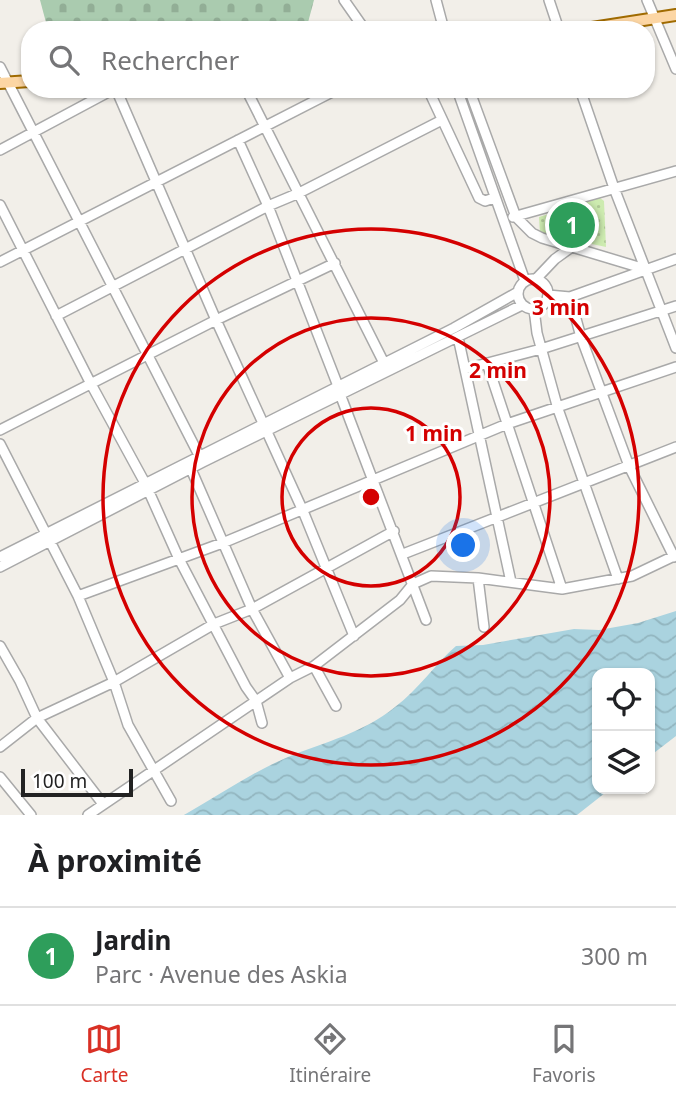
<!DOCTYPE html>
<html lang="fr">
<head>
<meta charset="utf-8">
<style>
  :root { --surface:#fff; --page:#f2f2f2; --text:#202124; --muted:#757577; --line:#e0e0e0; --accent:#d93025 }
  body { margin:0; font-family:"Noto Sans",sans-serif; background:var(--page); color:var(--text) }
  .controls { position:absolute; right:21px; bottom:21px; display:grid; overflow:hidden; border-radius:14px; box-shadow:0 2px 5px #0004 }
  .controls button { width:63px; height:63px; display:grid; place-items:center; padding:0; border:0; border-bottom:2px solid var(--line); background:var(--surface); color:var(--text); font:35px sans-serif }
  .scale { position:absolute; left:21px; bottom:18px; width:112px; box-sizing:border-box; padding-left:7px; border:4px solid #222; border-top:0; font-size:19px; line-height:24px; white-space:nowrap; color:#222; -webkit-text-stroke:5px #fff; paint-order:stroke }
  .you { position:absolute; left:464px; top:546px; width:24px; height:24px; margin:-18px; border:5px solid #fff; border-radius:50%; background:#1a73e8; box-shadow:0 0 0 10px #1a73e833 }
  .badge { display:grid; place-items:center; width:46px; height:46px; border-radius:50%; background:var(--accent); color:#fff; font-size:23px; font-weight:700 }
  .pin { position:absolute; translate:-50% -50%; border:4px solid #fff; box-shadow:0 2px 7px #0006 }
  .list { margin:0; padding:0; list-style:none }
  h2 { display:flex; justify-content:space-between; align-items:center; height:91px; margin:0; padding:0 28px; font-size:30px }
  h2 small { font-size:23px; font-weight:400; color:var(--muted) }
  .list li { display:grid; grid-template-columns:46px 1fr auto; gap:21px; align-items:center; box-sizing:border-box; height:98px; padding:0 28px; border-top:2px solid var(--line) }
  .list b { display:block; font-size:26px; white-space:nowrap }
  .list p { margin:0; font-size:23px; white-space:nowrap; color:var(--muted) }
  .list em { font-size:23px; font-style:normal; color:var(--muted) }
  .icon { flex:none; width:38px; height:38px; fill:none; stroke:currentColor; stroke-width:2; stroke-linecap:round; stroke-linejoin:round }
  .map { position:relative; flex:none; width:676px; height:815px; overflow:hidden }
  .search { position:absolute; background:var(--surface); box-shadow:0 2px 5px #0004; left:21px; right:21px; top:21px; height:77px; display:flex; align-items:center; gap:18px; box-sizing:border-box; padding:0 24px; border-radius:28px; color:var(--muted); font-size:26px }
  .sheet { height:189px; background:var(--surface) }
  nav { display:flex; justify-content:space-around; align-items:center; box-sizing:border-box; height:98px; border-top:2px solid var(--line); background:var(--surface); font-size:19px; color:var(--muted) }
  nav a { display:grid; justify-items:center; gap:4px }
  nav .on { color:var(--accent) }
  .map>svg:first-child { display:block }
  .cemetery { fill:url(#cemetery-stones) }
  .garden { fill:url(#garden-dots) }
  .water { fill:url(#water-waves) }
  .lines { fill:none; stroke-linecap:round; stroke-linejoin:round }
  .minor-casing { stroke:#a9a9a9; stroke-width:12 }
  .major-casing { stroke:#a06b00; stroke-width:14 }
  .minor { stroke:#fff; stroke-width:9 }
  .major { stroke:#fcd6a4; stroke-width:10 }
  .ring { fill:none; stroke:#d40000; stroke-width:3.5 }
  .centre { fill:#d40000; stroke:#fff; stroke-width:3.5 }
  .ring-label { font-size:21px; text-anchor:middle; font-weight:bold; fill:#d40000; stroke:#fff; stroke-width:6; stroke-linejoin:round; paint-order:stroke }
</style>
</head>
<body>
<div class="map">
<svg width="676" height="815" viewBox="0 0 676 815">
  <defs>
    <pattern id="cemetery-stones" width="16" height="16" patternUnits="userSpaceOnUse" patternTransform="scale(1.75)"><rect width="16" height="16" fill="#aacbaf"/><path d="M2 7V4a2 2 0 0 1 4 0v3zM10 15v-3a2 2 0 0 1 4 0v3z" fill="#92ae96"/></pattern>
    <pattern id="garden-dots" width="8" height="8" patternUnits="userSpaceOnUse" patternTransform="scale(1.75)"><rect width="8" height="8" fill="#cdebb0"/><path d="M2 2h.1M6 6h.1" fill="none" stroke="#b0c997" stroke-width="1.8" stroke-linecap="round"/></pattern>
    <pattern id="water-waves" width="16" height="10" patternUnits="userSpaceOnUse" patternTransform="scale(1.75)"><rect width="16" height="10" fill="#aad3df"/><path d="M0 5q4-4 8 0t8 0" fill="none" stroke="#92b5bf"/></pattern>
  </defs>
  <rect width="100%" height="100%" fill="#f2efe9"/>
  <path class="cemetery" d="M40,0H314L306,30H48Z"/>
  <path class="garden" d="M600,198L604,201L606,247L540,233L539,217Z"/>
  <path class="water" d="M676,611V736L650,756V673H597V789H610L577,815H184C218,796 252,772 288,757C325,742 363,733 395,707C419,689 434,665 456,646L483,645L574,629L599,630L638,623Z"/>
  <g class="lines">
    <defs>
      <path id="minor" d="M344,0L365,30
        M436,0L444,30
        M549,0L559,30
        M647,0L676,69
        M0,67L202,461
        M116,89L216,320L303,511L354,636
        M246,89L384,363
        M428,89L479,198L485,201L494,198
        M457,89L525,281
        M469,89L516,217L532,233L542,238L645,269
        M580,89L614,188L676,348
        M238,140L268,206L338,386
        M0,150L114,89
        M0,205L91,384L145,483L179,559L246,687L256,701L262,723
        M513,217L676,171
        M0,262L338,89
        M536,279L555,259L573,246
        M518 294a15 15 0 1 1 30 0a15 15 0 1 1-30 0Z
        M548,295L570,297L676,259
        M570,297L581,337L629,466L674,557
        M534,309L537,333L558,409L618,579
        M56,316L268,206L299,193L442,120
        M458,337L511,582
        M487,363L562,589
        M465,369L541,349L676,306
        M340,394L426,620
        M0,430L216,320L335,263
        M0,444L78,596L114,682L128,725L171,801
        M191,469L252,609L290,678
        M403,554L676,447
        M0,557L454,328L518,292
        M0,567L203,462L522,305
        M478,578L484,627
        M78,596L225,542L507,424L676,367
        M0,646L20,681L37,718L103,804
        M314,666L336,706
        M0,747L37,718L114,682L214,624L252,609L394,531
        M0,777L31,815
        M88,815L290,678L314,666L400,600L413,584L431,576L478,578L562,589L632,576L676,555"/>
      <path id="major" d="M579,30L676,15
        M0,83L30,81"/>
    </defs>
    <use href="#minor" class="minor-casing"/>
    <use href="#major" class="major-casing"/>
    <use href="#minor" class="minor"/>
    <use href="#major" class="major"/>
  </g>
  <g class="ring">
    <circle cx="371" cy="497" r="89"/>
    <circle cx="371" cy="497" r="179"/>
    <circle cx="371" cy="497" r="268"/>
  </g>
  <circle cx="371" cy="497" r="10" class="centre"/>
  <g class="ring-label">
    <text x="561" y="315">3 min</text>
    <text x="498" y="378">2 min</text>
    <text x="434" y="441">1 min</text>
  </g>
</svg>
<div class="controls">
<button><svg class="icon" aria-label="locate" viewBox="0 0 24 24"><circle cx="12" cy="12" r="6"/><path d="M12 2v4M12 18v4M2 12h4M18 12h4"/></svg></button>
<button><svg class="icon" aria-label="layers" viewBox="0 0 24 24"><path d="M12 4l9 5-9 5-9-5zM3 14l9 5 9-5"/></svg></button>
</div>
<div class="scale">100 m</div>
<div class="you"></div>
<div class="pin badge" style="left:572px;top:225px;background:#2e9e5b">1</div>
<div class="search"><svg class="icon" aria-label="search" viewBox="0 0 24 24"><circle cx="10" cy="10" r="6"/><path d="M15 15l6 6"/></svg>Rechercher</div>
</div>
<section class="sheet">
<h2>À proximité<small></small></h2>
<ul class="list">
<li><span class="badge" style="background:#2e9e5b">1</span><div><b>Jardin</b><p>Parc · Avenue des Askia</p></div><em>300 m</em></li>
</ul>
</section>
<nav>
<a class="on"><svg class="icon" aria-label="map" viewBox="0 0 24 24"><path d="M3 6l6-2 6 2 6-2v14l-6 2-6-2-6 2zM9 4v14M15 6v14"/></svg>Carte</a>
<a><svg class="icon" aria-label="directions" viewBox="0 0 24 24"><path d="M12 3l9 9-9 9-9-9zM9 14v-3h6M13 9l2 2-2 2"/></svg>Itinéraire</a>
<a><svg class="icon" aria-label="saved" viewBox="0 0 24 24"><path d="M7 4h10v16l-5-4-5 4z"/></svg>Favoris</a>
</nav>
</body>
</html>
